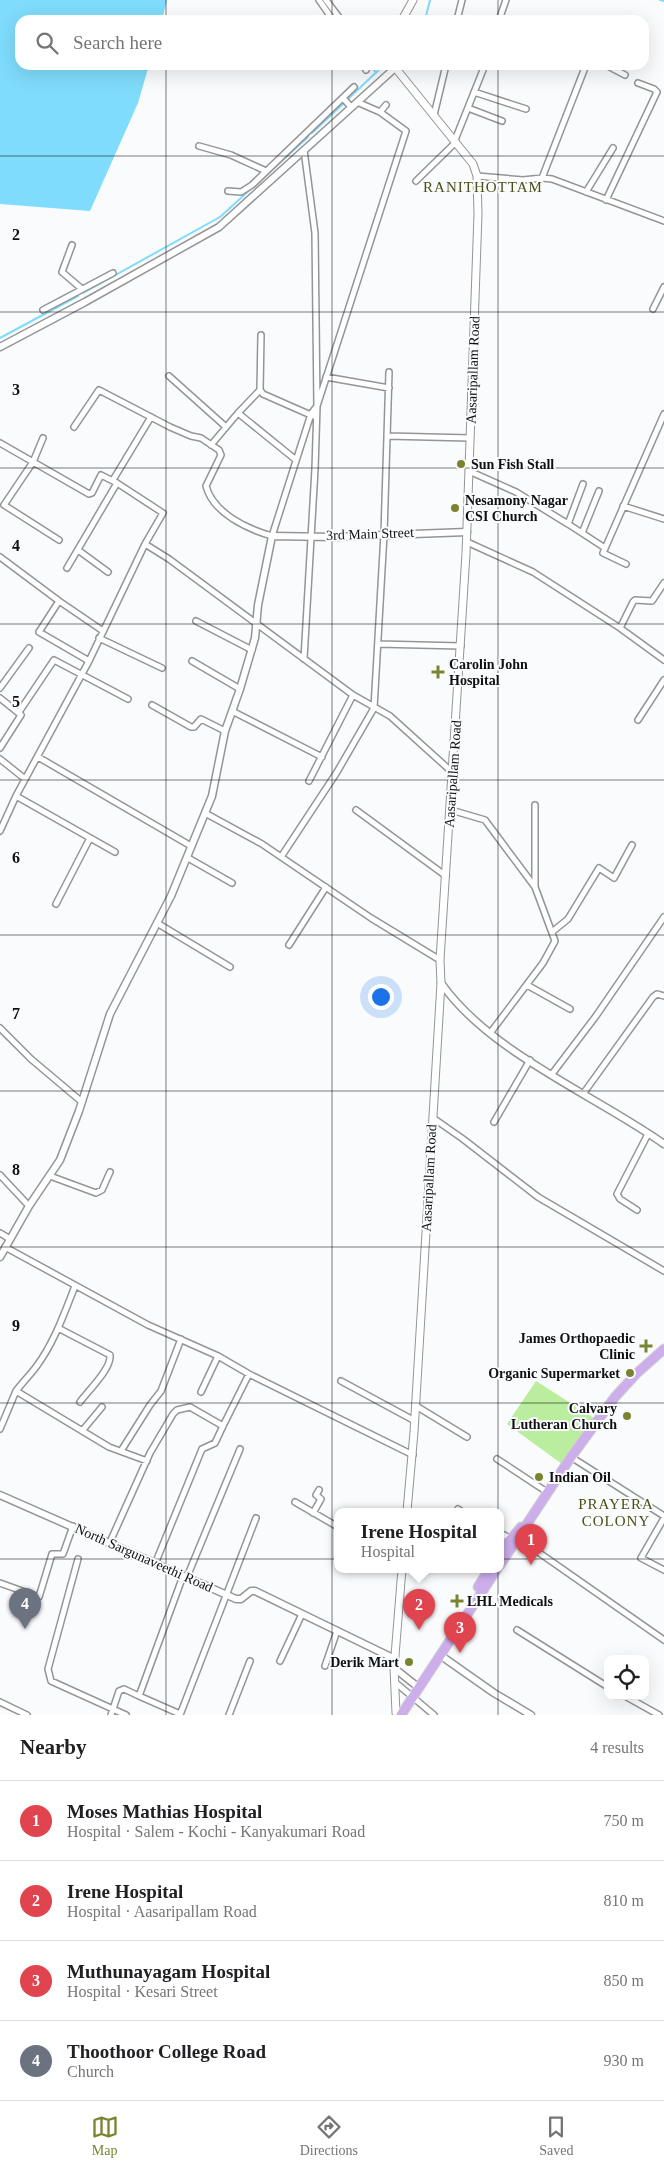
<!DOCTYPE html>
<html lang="en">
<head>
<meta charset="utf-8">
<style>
  :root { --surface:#fff; --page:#f2f2f2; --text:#202124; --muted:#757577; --line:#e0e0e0; --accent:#7a8430 }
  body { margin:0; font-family:Georgia,serif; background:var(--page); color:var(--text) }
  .controls { position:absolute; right:15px; bottom:15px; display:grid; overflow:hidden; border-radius:10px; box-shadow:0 5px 20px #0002 }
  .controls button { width:45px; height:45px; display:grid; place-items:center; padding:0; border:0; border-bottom:1px solid var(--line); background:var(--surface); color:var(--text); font:25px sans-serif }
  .you { position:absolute; left:380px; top:996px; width:18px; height:18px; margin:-12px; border:4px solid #fff; border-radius:50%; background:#1a73e8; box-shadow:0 0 0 8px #1a73e833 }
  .badge { display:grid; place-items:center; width:32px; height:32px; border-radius:50%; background:var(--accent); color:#fff; font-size:16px; font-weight:700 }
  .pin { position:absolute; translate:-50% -41px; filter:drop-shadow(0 1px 2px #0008) }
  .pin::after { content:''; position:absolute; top:26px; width:18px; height:15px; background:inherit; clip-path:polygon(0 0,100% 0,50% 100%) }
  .popup { position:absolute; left:334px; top:1508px; width:170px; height:65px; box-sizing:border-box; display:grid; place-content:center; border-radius:10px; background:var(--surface); filter:drop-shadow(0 1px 4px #0005); font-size:16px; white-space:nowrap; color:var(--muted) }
  .popup b { font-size:19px; color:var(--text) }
  .popup::after { content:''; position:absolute; left:50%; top:100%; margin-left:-10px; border:10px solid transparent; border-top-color:var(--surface) }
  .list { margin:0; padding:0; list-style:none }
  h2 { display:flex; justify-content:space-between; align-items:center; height:65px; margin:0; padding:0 20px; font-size:21px }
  h2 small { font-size:16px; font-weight:400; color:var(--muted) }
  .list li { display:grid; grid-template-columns:32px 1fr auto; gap:15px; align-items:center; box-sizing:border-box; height:80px; padding:0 20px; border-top:1px solid var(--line) }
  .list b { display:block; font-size:19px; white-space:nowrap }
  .list p { margin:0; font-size:16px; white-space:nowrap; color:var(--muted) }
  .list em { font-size:16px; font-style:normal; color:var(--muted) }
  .icon { flex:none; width:28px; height:28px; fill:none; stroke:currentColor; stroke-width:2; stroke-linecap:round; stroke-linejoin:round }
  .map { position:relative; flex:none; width:664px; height:1715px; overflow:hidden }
  .search { position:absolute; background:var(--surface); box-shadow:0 5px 20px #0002; left:15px; right:15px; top:15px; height:55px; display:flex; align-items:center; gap:12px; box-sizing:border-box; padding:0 18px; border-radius:15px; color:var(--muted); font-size:19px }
  .sheet { height:385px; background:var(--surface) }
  nav { display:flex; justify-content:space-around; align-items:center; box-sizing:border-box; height:70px; border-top:1px solid var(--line); background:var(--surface); font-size:14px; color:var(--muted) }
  nav a { display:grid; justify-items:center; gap:2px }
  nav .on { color:var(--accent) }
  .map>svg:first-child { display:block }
  .green { fill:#baee9e }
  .water { fill:#7fdcfc }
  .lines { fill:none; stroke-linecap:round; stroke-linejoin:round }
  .stream { stroke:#7fdcfc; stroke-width:2 }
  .minor-casing { stroke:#949597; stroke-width:8 }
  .tertiary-casing { stroke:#949597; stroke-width:9 }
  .secondary-casing { stroke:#949597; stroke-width:9 }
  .trunk-casing { stroke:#d4d4d4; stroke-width:11 }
  .minor { stroke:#fff; stroke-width:5 }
  .tertiary { stroke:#fff; stroke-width:6 }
  .secondary { stroke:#fff; stroke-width:7 }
  .trunk { stroke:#ccaeeb; stroke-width:9 }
  .grid { fill:none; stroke:#101011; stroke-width:1; stroke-opacity:0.55 }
  .poi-dot { fill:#7a8430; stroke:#f9fbfd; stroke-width:2 }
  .labels { text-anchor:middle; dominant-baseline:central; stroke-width:4; stroke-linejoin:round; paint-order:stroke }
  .street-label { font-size:14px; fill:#101011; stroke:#f9fbfd }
  .poi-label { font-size:14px; font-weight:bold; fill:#101011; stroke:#f9fbfd; text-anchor:start }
  .neighbourhood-label { font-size:15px; letter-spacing:1px; fill:#4a5016; stroke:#f9fbfd }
  .grid-label { font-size:16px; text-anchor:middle; font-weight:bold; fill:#101011; stroke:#f9fbfd; stroke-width:4; stroke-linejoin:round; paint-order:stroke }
</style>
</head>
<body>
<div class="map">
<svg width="664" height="1715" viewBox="0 0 664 1715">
  <rect width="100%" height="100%" fill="#f9fbfd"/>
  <path class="green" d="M536,1381L594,1418L562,1464L507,1424Z"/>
  <path class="water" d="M0,0H167L162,20H20V65H149L138,103L90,211L0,204Z"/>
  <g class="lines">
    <path class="stream" d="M660,0L664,1
      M329,8L337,20
      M425,20L430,0
      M370,65L376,73
      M348,99L384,65
      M312,133L344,103
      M83,293L220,217L308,137
      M0,338L78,296"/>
    <defs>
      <path id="minor" d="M319,0L333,20
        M326,0L341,20
        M457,20L462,0
        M499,20L506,0
        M363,65L366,70
        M606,65L625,75
        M474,92L526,109
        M343,98L351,107
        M357,102L380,112
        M468,108L502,121
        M434,115L446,65
        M455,140L485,65
        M199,146L231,155L266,171
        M477,176L523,180L542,178L552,179L664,221
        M542,178L586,65
        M416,181L456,142
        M228,191L241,192L252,185L354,87
        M586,192L613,148
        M606,200L657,92L654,89L638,83
        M72,245L62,272L82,289
        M653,309L664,287
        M43,310L113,273
        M261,335L260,390L263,394L313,416
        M169,376L226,427
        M326,377L389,388
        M260,390L238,413L296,460
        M74,427L99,390L170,427L191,436L201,438L219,450L221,455L206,486C213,513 247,529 272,536L311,414L317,406L315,233L304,150
        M387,436L470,438
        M43,438L33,462L4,505L59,540
        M0,443L89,494L92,493L101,475L117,483L163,513L145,544
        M211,445L238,413
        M469,471L516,492L568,524L583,484
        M113,480L151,417
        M599,491L582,533L605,548
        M623,506L664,519
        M568,524L582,533
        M467,542L533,572L620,628L664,660
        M78,550L108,572
        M0,557L59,601L39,632L89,661L145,544L169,559L353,695L390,716L452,772
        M626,564L603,553L664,414
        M67,568L117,483
        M59,601L103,631
        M196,621L252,650
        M620,628L633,602L635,600L652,601L664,583
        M99,638L162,668
        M378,644L461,646
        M304,659L315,469L317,406L406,131L380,112L386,105
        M192,661L240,689
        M0,688L29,648
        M0,698L21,715L0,748
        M152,705L191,727H194L201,719L225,731
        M232,711L322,757
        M19,712L54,660L128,699
        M638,720L664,680
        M38,757L191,846
        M0,759L25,779
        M309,781L353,695
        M16,796L115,852
        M356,810L446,876
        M451,810L485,820L535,887
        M205,813L262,844L371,918L440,960
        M0,831L16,796L89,661
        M281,857L337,772L374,708L384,534L389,372
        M188,858L232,883
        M56,904L90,838
        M157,923L230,967
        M552,932L568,919L599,868L614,878L632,845
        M289,945L326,887
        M527,985L570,1009
        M0,1028L31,1059L82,1102
        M491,1032L543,963L555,941L535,887V805
        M552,1074L596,1016L664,917
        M583,1094L653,997L657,994L664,996
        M433,1118L463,1139L538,1197L664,1271
        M494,1122L530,1060
        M0,1175L29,1206
        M50,1176L96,1193L102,1190L110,1172
        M637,1210L620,1199L617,1194L648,1134
        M0,1233L10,1239
        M5,1247L148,1325L218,1356L249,1374L413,1455
        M58,1328L110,1355C112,1368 88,1391 80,1402
        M341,1381L415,1421
        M16,1391C22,1383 30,1375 36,1367C54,1343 64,1314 75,1286
        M201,1392L218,1356
        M416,1406L467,1437
        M0,1429L16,1391L109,1447L147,1461
        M82,1431L102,1407
        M121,1451L150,1405L161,1391L181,1339
        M571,1457L664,1516
        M497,1459L547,1492
        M295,1502L338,1527
        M458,1509L461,1511
        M313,1513L321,1499L316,1495L319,1490
        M664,1518L641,1558L664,1570
        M500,1533L510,1538
        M518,1538L664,1640
        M110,1542L150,1453L173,1414L177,1410L190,1407L223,1426L249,1374
        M78,1559L48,1669L51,1681L126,1715
        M155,1564L202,1449L215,1443L223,1426
        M187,1577L240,1449
        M0,1583L39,1597L52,1554H63L73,1526
        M517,1630L608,1687
        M280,1661L302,1614
        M325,1666L337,1631
        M396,1683L434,1715
        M139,1696L180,1714
        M625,1696L659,1715
        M0,1702L27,1715
        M111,1715L119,1691L124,1689L139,1696L183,1576
        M180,1715L256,1518
        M229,1715L250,1661"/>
      <path id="tertiary" d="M0,347L85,302L219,227L395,68
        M441,983C490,1053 595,1095 664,1144
        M0,1257L29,1206L60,1160L79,1111L110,1014L171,896L212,796L225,731L240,689L255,638L258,605L272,536L333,537L467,532
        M0,1495L236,1599H241L251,1591H255L395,1659
        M440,1655L494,1693L531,1715
        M394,1668L418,1687"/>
      <path id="secondary" d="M402,20L413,0
        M393,65L473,164L477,176L478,214L466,554L440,960L441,983L414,1432L407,1511
        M398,1715L396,1713L394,1668L402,1569"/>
      <path id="trunk" d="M500,1552L521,1527
        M500,1565L571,1457L615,1397L636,1374L664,1349
        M478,1587L489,1569
        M401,1715L497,1569"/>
    </defs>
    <use href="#minor" class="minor-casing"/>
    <use href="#tertiary" class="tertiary-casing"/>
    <use href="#secondary" class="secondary-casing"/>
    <use href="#trunk" class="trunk-casing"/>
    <use href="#minor" class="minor"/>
    <use href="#tertiary" class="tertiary"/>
    <use href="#secondary" class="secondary"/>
    <use href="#trunk" class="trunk"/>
  </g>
  <path class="grid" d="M166,0V20M332,0V20M498,0V20M166,65V1715M332,65V1715M498,65V1715M0,156H664M0,312H664M0,468H664M0,624H664M0,780H664M0,935H664M0,1091H664M0,1247H664M0,1403H664M0,1559H664"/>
  <g class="poi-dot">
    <circle cx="461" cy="464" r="5"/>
    <circle cx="455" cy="508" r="5"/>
    <path d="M435.5 664.5h5v5h5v5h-5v5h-5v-5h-5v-5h5z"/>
    <path d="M643.5 1338.5h5v5h5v5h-5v5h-5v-5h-5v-5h5z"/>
    <circle cx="630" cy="1373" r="5"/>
    <circle cx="627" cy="1416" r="5"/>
    <circle cx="539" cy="1477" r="5"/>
    <path d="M454.5 1593.5h5v5h5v5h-5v5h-5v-5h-5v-5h5z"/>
    <circle cx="409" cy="1662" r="5"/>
  </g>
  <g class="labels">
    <g class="street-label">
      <text transform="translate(473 370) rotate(-88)">Aasaripallam Road</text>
      <text transform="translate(370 534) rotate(-2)">3rd Main Street</text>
      <text transform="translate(453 774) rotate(-86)">Aasaripallam Road</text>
      <text transform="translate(429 1178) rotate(-87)">Aasaripallam Road</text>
      <text transform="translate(144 1558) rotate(24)">North Sargunaveethi Road</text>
    </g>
    <g class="poi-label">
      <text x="471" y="464">Sun Fish Stall</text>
      <text x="465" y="500">Nesamony Nagar<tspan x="465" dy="16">CSI Church</tspan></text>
      <text x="449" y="664">Carolin John<tspan x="449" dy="16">Hospital</tspan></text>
      <text x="635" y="1338" text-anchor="end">James Orthopaedic<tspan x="635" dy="16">Clinic</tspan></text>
      <text x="620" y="1373" text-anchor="end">Organic Supermarket</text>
      <text x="617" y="1408" text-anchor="end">Calvary<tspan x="617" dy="16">Lutheran Church</tspan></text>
      <text x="549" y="1477">Indian Oil</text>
      <text x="467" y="1601">LHL Medicals</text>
      <text x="399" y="1662" text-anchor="end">Derik Mart</text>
    </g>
    <g class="neighbourhood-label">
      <text x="483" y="187">RANITHOTTAM</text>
      <text x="616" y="1504">PRAYERA<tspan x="616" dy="17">COLONY</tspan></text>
    </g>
  </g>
  <g class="grid-label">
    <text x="16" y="240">2</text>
    <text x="16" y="395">3</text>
    <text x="16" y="551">4</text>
    <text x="16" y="707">5</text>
    <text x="16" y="863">6</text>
    <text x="16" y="1019">7</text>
    <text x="16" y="1175">8</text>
    <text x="16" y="1331">9</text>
  </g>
</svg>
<div class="controls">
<button><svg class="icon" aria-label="locate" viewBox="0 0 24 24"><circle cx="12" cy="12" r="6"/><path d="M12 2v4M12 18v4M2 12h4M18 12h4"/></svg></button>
</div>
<div class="you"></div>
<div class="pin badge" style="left:531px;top:1565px;background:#e0444e">1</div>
<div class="pin badge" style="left:419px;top:1630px;background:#e0444e">2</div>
<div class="popup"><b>Irene Hospital</b>Hospital</div>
<div class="pin badge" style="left:460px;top:1653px;background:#e0444e">3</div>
<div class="pin badge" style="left:25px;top:1629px;background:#6b7280">4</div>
<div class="search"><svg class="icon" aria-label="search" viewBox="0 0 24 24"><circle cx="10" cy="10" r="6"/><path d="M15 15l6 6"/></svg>Search here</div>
</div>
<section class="sheet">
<h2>Nearby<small>4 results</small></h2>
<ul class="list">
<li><span class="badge" style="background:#e0444e">1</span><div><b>Moses Mathias Hospital</b><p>Hospital · Salem - Kochi - Kanyakumari Road</p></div><em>750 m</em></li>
<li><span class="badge" style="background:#e0444e">2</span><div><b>Irene Hospital</b><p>Hospital · Aasaripallam Road</p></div><em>810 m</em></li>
<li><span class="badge" style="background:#e0444e">3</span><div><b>Muthunayagam Hospital</b><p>Hospital · Kesari Street</p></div><em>850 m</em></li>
<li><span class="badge" style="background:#6b7280">4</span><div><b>Thoothoor College Road</b><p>Church</p></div><em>930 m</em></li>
</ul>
</section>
<nav>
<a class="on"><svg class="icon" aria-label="map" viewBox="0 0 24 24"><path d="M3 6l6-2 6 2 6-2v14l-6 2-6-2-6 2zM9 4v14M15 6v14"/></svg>Map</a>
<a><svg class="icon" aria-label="directions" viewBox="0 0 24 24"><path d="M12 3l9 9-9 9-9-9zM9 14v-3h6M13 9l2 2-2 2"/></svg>Directions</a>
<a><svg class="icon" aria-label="saved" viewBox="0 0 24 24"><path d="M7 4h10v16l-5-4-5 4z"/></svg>Saved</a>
</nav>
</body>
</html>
